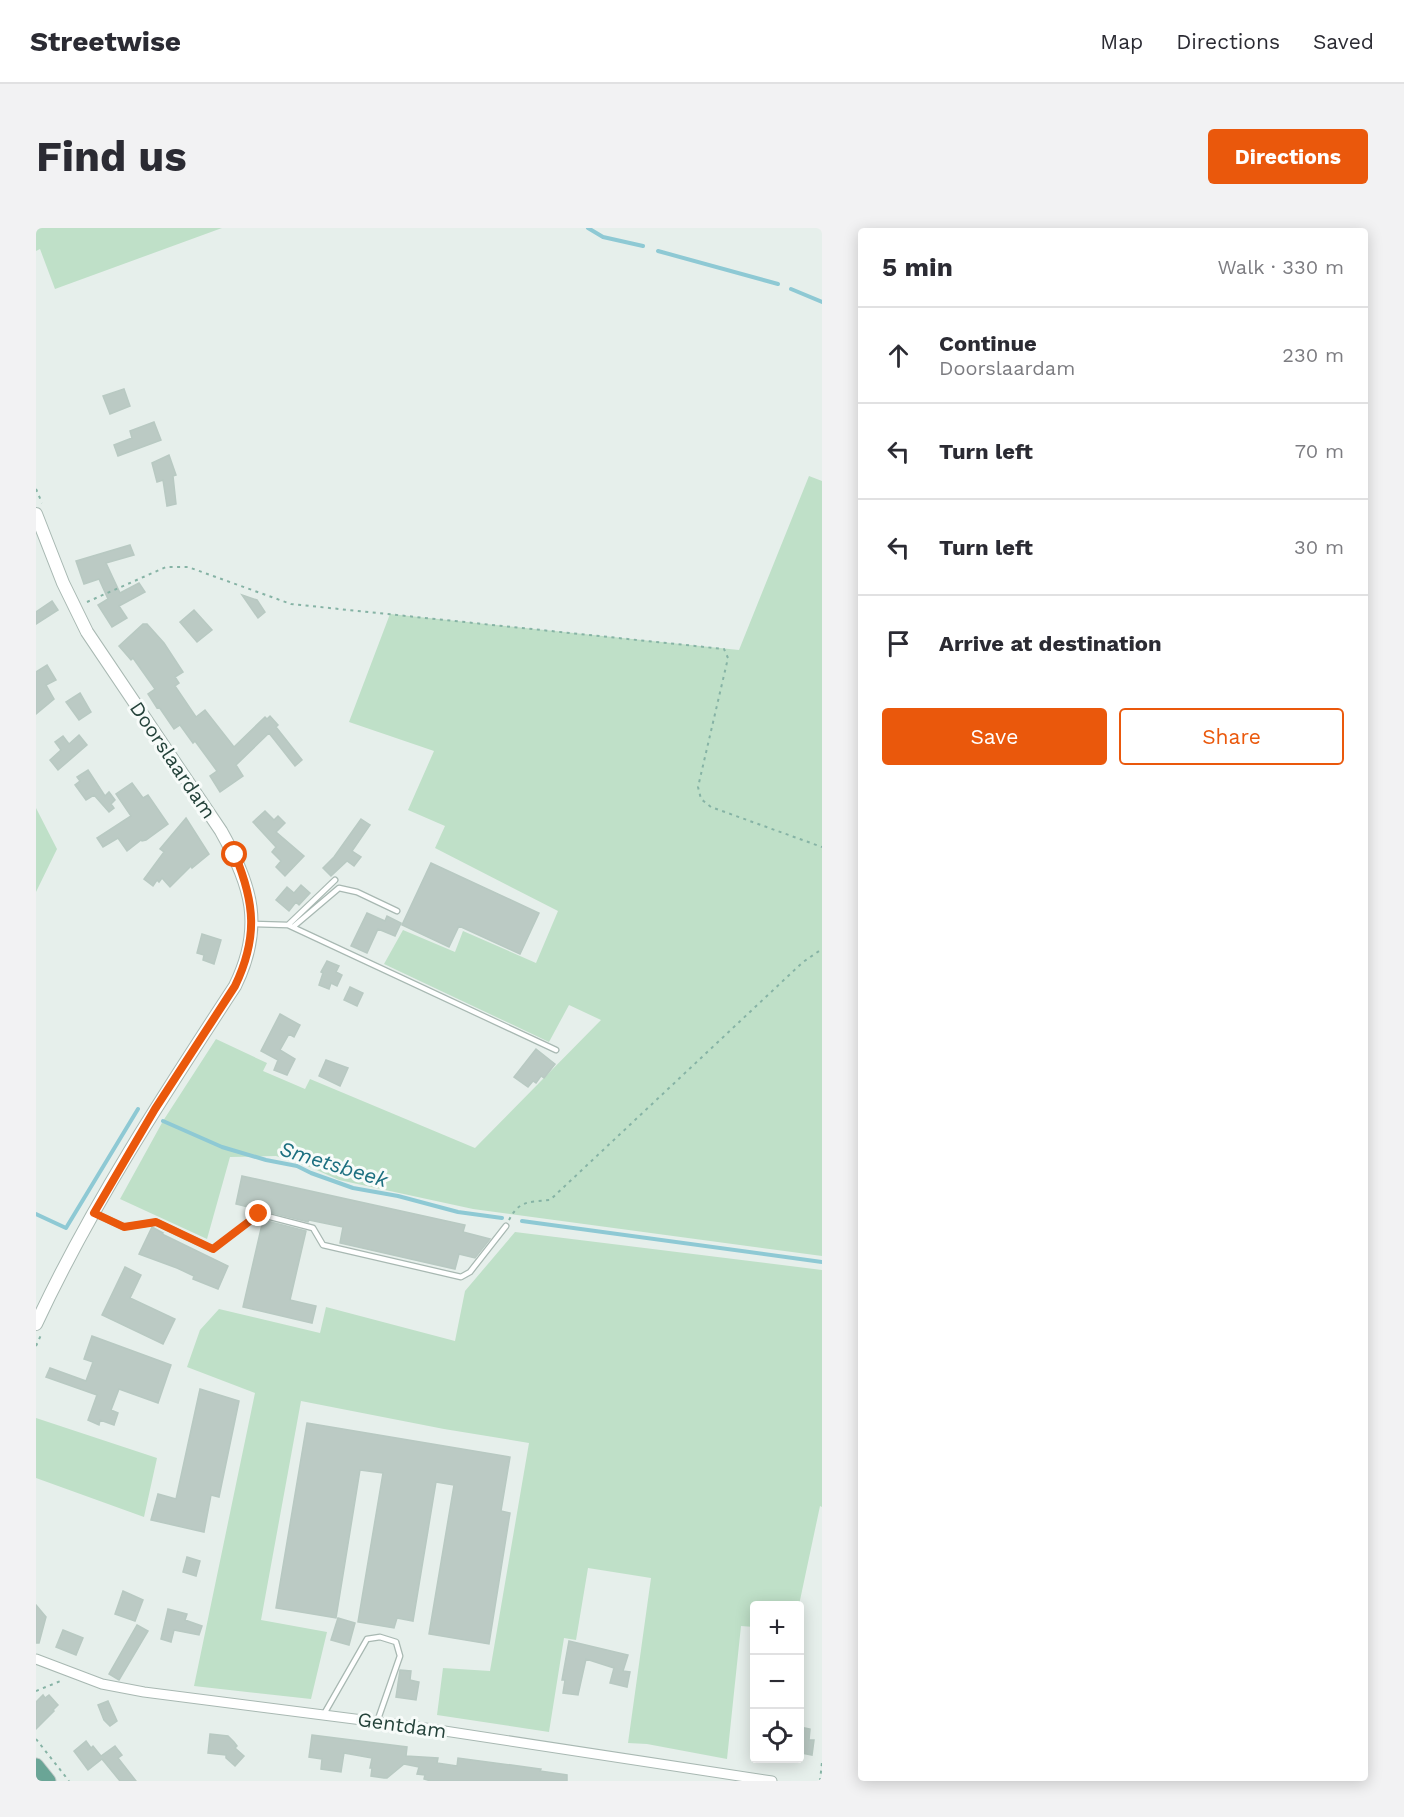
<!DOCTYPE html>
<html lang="en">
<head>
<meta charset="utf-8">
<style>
  :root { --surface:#fff; --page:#f2f2f3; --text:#2b2b33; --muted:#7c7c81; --line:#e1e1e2; --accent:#ea580c }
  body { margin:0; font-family:"Work Sans",sans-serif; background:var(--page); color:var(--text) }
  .controls { position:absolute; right:18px; bottom:18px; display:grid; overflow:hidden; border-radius:6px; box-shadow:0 3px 15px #0003 }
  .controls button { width:54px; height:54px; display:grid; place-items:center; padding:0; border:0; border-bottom:2px solid var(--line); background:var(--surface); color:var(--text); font:30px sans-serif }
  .stop { position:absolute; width:18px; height:18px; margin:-14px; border:4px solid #ea580c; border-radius:50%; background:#fff }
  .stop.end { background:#ea580c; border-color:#fff; box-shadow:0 2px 6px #0008 }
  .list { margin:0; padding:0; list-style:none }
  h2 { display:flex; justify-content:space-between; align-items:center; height:78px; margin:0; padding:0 24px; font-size:26px }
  h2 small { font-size:20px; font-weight:400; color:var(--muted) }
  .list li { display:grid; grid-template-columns:39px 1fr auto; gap:18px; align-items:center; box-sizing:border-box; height:96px; padding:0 24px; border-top:2px solid var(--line) }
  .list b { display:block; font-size:22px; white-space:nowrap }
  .list p { margin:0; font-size:20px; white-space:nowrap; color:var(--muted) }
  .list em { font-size:20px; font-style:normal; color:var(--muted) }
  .actions { display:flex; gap:12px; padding:18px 24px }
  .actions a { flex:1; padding:14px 0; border:2px solid var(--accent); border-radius:6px; text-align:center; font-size:21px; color:var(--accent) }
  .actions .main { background:var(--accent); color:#fff }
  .icon { flex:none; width:33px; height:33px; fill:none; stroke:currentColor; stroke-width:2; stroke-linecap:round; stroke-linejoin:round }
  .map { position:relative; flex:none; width:786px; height:1553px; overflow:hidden; border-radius:6px }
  header { display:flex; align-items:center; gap:36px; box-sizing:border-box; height:84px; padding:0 30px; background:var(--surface); border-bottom:2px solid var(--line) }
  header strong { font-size:28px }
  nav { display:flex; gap:33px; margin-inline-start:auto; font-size:21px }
  .intro { display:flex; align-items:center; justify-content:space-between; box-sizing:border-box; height:144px; padding:0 36px }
  h1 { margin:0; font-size:42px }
  .button { padding:15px 27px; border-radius:6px; background:var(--accent); color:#fff; font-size:21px; font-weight:700 }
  main { display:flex; gap:36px; padding:0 36px }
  aside { flex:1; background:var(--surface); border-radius:6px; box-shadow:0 3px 15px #0003 }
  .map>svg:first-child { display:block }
  .green { fill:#bfe0c8 }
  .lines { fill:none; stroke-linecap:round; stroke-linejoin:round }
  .stream { stroke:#8ec9d4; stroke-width:4 }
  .building { fill:#bbcac4; stroke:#b8c9c2; stroke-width:1.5 }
  .service-casing { stroke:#a8b8b2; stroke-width:7 }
  .minor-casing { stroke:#a8b8b2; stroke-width:11 }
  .tertiary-casing { stroke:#a8b8b2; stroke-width:14 }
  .primary-casing { stroke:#c2cac8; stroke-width:17 }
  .path { stroke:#86b3a5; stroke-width:2; stroke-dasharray:3 4.5; stroke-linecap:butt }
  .service { stroke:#fff; stroke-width:4.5 }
  .minor { stroke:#fff; stroke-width:9 }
  .tertiary { stroke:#fff; stroke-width:12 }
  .primary { stroke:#6aa596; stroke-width:15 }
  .route { stroke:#ea580c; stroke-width:8 }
  .labels { text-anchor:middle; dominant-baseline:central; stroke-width:6; stroke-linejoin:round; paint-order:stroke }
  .street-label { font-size:20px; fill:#24423a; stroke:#f7fbf9 }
  .water-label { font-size:21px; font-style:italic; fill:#1c6f80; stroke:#f7fbf9 }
</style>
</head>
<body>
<header>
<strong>Streetwise</strong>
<nav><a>Map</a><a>Directions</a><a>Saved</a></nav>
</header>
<div class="intro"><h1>Find us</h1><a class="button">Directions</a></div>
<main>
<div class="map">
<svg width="786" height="1553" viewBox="0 0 786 1553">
  <rect width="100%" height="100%" fill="#e6efeb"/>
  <path class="green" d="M0,0H186L19,61L4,21L0,23Z
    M773,248L786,253V1028L437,981L303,952L274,939L240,928L194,929L171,1011L84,971L127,893L180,811L231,835L227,843L269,861L274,851L439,920L565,792L533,777L513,814L348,736L367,702L419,724L427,703L500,735L522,683L399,620L409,598L372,582L398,523L313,494L354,386L703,422Z
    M0,580L21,621L0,664Z
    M479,1004L786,1042V1279L784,1278L763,1377L718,1378V1399L705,1398L691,1531L611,1516L592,1515L615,1350L552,1340L540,1412L528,1410L513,1504L401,1487L407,1440L454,1443L493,1215L408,1201L265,1173L225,1392L291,1404L275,1471L158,1458L219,1165L151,1139L164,1102L183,1081L284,1105L290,1079L419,1113L429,1063Z
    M0,1190L121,1230L108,1289L0,1250Z"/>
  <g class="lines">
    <path class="stream" d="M552,0L567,9L607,18
      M622,23L742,56
      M755,61L786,74
      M127,893L186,919L230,932L261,938L275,945L317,960L362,968L422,984L466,990
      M0,986L30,1000L102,881
      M486,993L786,1034"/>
  </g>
  <path class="building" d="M88,161L94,178L74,186L67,168Z
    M118,194L125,212L82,228L78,217L96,210L94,203Z
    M133,227L140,247L137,248L140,276L131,278L127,252L121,254L116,235Z
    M94,317L98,327L70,335L84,365L103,355L109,364L83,378L91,390L76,399L62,377L72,371L63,351L48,356L40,333Z
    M206,367L221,372L229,384L222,390Z
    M16,373L22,382L0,396V384Z
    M158,382L176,402L161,414L144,394Z
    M107,396H111L128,415L147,444L139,449L143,455L139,458L160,489L169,482L198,519L229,489L231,491L234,488L242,497L240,499L266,532L259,538L233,505L200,537L207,548L184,564L174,548L181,543L159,513L157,515L144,497L138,501L123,479L121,480L112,466L119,461L97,430L95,432L83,418Z
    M11,437L20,452L10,457L18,471L0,486V444Z
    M44,465L55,484L43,492L30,474Z
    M43,507L51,517L22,542L14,532L25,522L19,514L27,508L33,516Z
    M52,542L69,568L73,564L79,572L75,576L78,580L73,584L58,567L50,572L39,557L44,553L41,549Z
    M96,555L107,570L112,567L132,596L110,612L106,613L105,612L91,623L82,610L67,619L61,610L95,588L80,566Z
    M229,583L238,592L242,588L249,595L240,604L268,628L249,648L240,639L245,633L236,624L240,619L217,594Z
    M150,590L173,626L156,640L155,638L134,659L126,650L123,654L121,652L117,658L108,651L128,624L124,621Z
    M325,591L334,597L316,623L325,629L318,638L311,633L295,648L287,640L298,629Z
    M395,635L503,685L484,726L423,698L413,719L366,697Z
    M265,657L274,665L263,677L260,674L253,683L240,672L251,659L258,665Z
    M331,685L349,693L351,688L365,695L359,708L342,701L331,725L315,718Z
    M166,706L185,712L178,736L167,732L168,727L161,725Z
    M291,733L303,738L300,744L306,747L301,758L295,755L293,761L283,757L287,745L285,744Z
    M314,759L327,765L321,778L308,772Z
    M244,786L264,797L258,809L253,806L244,822L259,831L251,847L238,842L242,832L225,823Z
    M500,821L519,836L508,850L505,848L500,855L497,853L492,859L478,849Z
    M290,832L312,840L304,858L283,848Z
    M206,948L429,997L427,1004L454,1011L439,1030L423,1026L419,1041L304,1015L307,999L273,992L272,994L200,976Z
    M227,992L270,1003L254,1072L280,1078L276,1095L207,1079Z
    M116,999L127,1005L126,1006L192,1038L182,1061L157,1051L158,1048L141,1040L103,1026Z
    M89,1039L105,1047L94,1070L139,1091L127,1116L66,1087Z
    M56,1108L135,1137L122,1175L83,1161L75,1182L82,1185L78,1197L64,1192L63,1197L52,1192L61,1167L10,1149L14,1140L50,1153L57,1134L48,1131Z
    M164,1161L203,1173L183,1269L175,1267L168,1304L115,1292L122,1266L140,1271Z
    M271,1195L474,1229L465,1283L474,1285L453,1416L393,1406L418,1257L400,1254L377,1393L361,1390L358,1400L322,1394L347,1245L324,1242L300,1390L240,1380Z
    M151,1329L164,1333L160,1348L147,1344Z
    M87,1363L107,1372L99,1393L79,1386Z
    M0,1377L10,1389L3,1415H0Z
    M132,1381L151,1386L149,1392L166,1398L163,1407L138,1402L135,1414L125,1411Z
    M302,1390L319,1395L313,1417L295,1412Z
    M101,1397L112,1403L83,1452L73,1446Z
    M27,1402L47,1410L40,1427L20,1419Z
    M533,1413L592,1427L587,1443L594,1444L591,1459L574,1455L578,1440L550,1431L542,1467L527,1465L529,1452H526Z
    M364,1442L375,1443L374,1452L383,1454L380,1472L360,1469Z
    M7,1467L9,1470L13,1467L22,1477L17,1482L18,1483L0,1501V1474Z
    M72,1473L81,1493L74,1498L68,1492L62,1477Z
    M764,1499L774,1501L773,1512H778L776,1527L765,1525L766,1517L764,1516Z
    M174,1506L192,1508L198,1514L201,1518L199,1520L208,1528L199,1538L190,1530V1527L172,1525Z
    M276,1507L371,1519L370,1528L402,1530L401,1535L421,1538L422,1530L505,1541L504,1543L531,1547V1553H395L388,1551L389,1547L381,1546L383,1539L368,1536L351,1550H348L335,1548L336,1540H334L336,1530L308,1525L305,1544L285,1541L286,1531L273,1529Z
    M50,1513L55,1520L57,1518L65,1528L79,1518L86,1527L82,1530L100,1553H84L66,1531L52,1542L38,1523Z"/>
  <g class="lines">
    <defs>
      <path id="service" d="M217,696L252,697L520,822
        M252,697L299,652
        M257,699L303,660L321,664L361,683
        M58,985L88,999L120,994L177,1021L223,986L277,1000L287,1017L425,1049L434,1044L470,998
        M288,1486L331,1411L344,1409L360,1414L364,1428L341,1494"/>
      <path id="minor" d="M0,1431L66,1456L108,1464L389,1500L736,1553"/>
      <path id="tertiary" d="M0,286L27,355L51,404L185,603C216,658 228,699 199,758C127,868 55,978 0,1096"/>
      <path id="primary" d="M0,1538L12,1553"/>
    </defs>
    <use href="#service" class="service-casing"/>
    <use href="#minor" class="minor-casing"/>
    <use href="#tertiary" class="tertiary-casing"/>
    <use href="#primary" class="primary-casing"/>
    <path class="path" d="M0,261L6,275
      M51,374L130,339H152L255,376L688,421L692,430L662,559L665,571L675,579L786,619
      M473,992C483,972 494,974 514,972L767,734L786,721
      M0,1118L5,1107
      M0,1463L27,1452
      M0,1511L33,1553
      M784,1553L786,1534"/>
    <use href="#service" class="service"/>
    <use href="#minor" class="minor"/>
    <use href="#tertiary" class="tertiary"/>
    <use href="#primary" class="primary"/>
  </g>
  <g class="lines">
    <path class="route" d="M199,627C219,675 222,710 199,758L119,881L58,985L88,999L120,994L177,1021L223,986"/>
  </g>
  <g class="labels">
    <g class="street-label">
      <text transform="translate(137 532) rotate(56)">Doorslaardam</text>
      <text transform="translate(366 1497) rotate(8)">Gentdam</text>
    </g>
    <g class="water-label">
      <text transform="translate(298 936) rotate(17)">Smetsbeek</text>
    </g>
  </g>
</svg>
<div class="controls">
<button>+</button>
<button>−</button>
<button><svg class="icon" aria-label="locate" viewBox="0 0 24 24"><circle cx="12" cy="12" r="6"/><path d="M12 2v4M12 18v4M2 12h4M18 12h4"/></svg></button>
</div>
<div class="stop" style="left:199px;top:627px"></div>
<div class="stop end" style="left:223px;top:986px"></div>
</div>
<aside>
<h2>5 min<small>Walk · 330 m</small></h2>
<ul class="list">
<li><svg class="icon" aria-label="ahead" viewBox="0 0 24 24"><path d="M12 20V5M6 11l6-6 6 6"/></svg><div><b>Continue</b><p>Doorslaardam</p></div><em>230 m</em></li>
<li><svg class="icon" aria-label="left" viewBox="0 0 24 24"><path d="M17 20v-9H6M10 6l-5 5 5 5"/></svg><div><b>Turn left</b></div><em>70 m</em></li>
<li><svg class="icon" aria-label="left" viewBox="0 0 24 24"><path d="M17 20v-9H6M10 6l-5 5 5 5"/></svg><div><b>Turn left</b></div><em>30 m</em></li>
<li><svg class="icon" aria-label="arrive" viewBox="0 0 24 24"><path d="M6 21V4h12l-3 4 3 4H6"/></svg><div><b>Arrive at destination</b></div></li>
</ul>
<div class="actions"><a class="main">Save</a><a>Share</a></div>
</aside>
</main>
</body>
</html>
